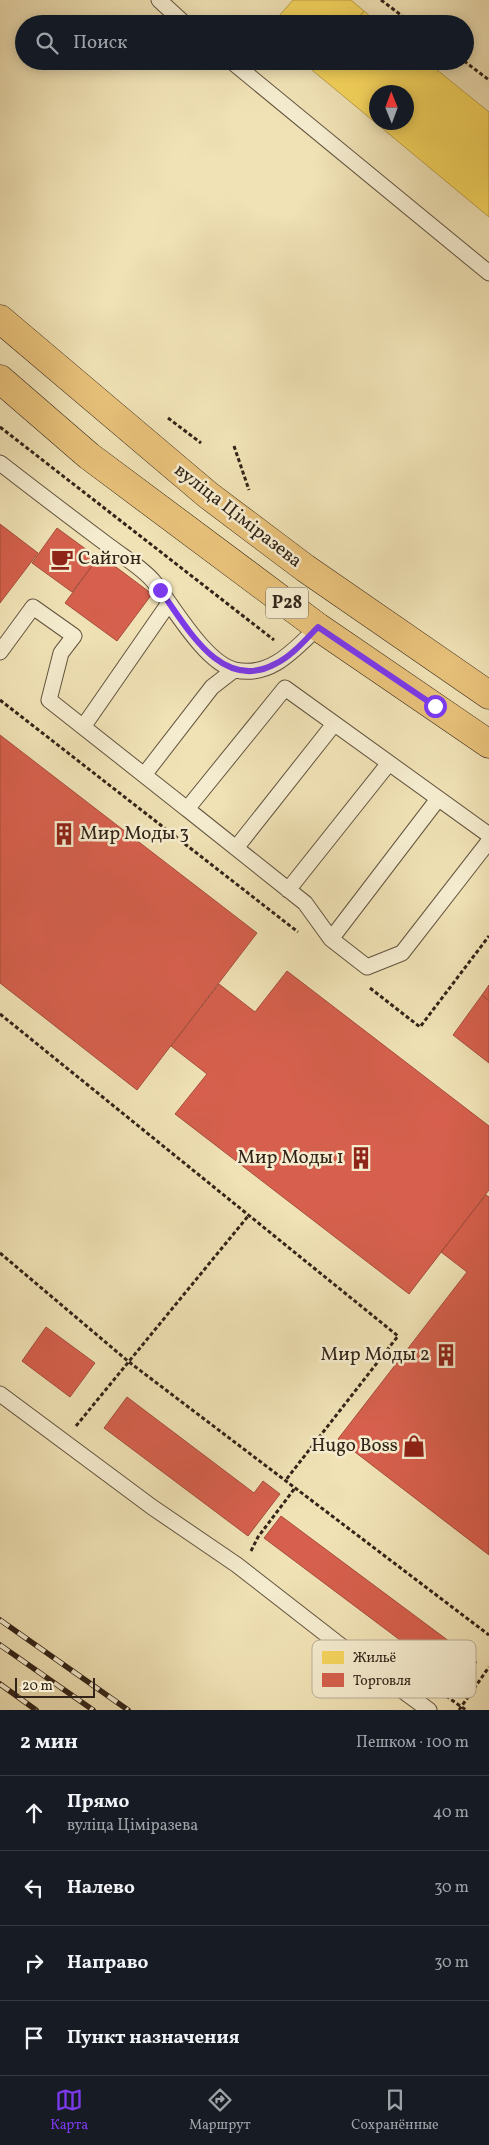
<!DOCTYPE html>
<html lang="ru">
<head>
<meta charset="utf-8">
<style>
  :root { --surface:#171b24; --page:#242831; --text:#f1f3f6; --muted:#9ea1a6; --line:#363941; --accent:#7c3aed }
  body { margin:0; font-family:Vollkorn,serif; background:var(--page); color:var(--text) }
  .compass { position:absolute; left:369px; top:85px; width:45px; height:45px; border-radius:50%; background:var(--surface); box-shadow:0 2px 12px #0003; rotate:359deg }
  .scale { position:absolute; left:15px; bottom:12px; width:80px; box-sizing:border-box; padding-left:5px; border:2px solid #322418; border-top:0; font-size:14px; line-height:18px; white-space:nowrap; color:#322418; -webkit-text-stroke:4px #f5eccf; paint-order:stroke }
  .stop { position:absolute; width:15px; height:15px; margin:-11px; border:4px solid #7c3aed; border-radius:50%; background:#fff }
  .stop.end { background:#7c3aed; border-color:#fff; box-shadow:0 1px 5px #0008 }
  .list { margin:0; padding:0; list-style:none }
  h2 { display:flex; justify-content:space-between; align-items:center; height:65px; margin:0; padding:0 20px; font-size:21px }
  h2 small { font-size:16px; font-weight:400; color:var(--muted) }
  .list li { display:grid; grid-template-columns:32px 1fr auto; gap:15px; align-items:center; box-sizing:border-box; height:75px; padding:0 20px; border-top:1px solid var(--line) }
  .list b { display:block; font-size:19px; white-space:nowrap }
  .list p { margin:0; font-size:16px; white-space:nowrap; color:var(--muted) }
  .list em { font-size:16px; font-style:normal; color:var(--muted) }
  .icon { flex:none; width:28px; height:28px; fill:none; stroke:currentColor; stroke-width:2; stroke-linecap:round; stroke-linejoin:round }
  .map { position:relative; flex:none; width:489px; height:1710px; overflow:hidden }
  .search { position:absolute; background:var(--surface); box-shadow:0 2px 12px #0003; left:15px; right:15px; top:15px; height:55px; display:flex; align-items:center; gap:12px; box-sizing:border-box; padding:0 18px; border-radius:28px; color:var(--muted); font-size:19px }
  .sheet { height:365px; background:var(--surface) }
  nav { display:flex; justify-content:space-around; align-items:center; box-sizing:border-box; height:70px; border-top:1px solid var(--line); background:var(--surface); font-size:14px; color:var(--muted) }
  nav a { display:grid; justify-items:center; gap:2px }
  nav .on { color:var(--accent) }
  .map>svg:first-child { display:block }
  .homes { fill:#f6d55c; stroke:#bba048; fill-rule:evenodd }
  .shops { fill:#d6604d; stroke:#a54e3d }
  .lines { fill:none; stroke-linecap:round; stroke-linejoin:round }
  .lane-casing { stroke:#62543f; stroke-width:17 }
  .primary-casing { stroke:#322418; stroke-width:29 }
  .path { stroke:#322418; stroke-width:3; stroke-dasharray:4 2.5; stroke-linecap:butt }
  .lane { stroke:#f5eccf; stroke-width:15 }
  .primary { stroke:#e8c17a; stroke-width:28 }
  .rail-casing { stroke:#322418; stroke-width:5.5 }
  .rail { stroke:#f5eccf; stroke-width:4; stroke-dasharray:11; stroke-linecap:butt }
  .route { stroke:#7c3aed; stroke-width:6 }
  .labels { text-anchor:middle; dominant-baseline:central; stroke-width:5; stroke-linejoin:round; paint-order:stroke }
  .shield { fill:#f5eccf; stroke:#6c604f; stroke-width:1 }
  .shield-label { font-size:18px; font-weight:bold; fill:#322418 }
  .street-label { font-size:19px; fill:#322418; stroke:#f5eccf }
  .poi-label { font-size:19px; fill:#322418; stroke:#f5eccf; text-anchor:end }
  .key { fill:#f5eccf; stroke:#bab098; stroke-width:1 }
  .key-label { font-size:14px; fill:#322418 }
</style>
</head>
<body>
<div class="map">
<svg width="489" height="1710" viewBox="0 0 489 1710">
  <rect width="100%" height="100%" fill="#f0e2b5"/>
  <filter id="stains"><feTurbulence type="fractalNoise" baseFrequency=".004" numOctaves="4"/><feColorMatrix values="0 0 0 0 .2 0 0 0 0 .09 0 0 0 0 .02 0 0 0 .5 -.17"/></filter>
  <radialGradient id="worn" r=".72"><stop offset=".6" stop-color="#630" stop-opacity="0"/><stop offset="1" stop-color="#630" stop-opacity=".3"/></radialGradient>
  <path class="homes" d="M293,0H351L364,11L353,24H272Z
    M364,11L379,24H353Z
    M302,61H320L312,70Z
    M320,61H426L489,112V217L312,70ZM376,92H406V122H376Z"/>
  <path class="shops" d="M0,524L38,553L0,603Z
    M57,528L98,558L72,592L32,563Z
    M100,555L152,594L117,641L65,603Z
    M0,735L257,933L137,1090L0,983Z
    M287,971L489,1126V1190L409,1294L175,1114L207,1074L171,1046L219,984L255,1012Z
    M489,985V1001L482,995Z
    M482,995L489,1001V1063L453,1035Z
    M486,1195L489,1197V1555L338,1439L467,1272L441,1252Z
    M46,1327L95,1363L70,1397L22,1361Z
    M127,1397L254,1493L263,1481L280,1494L248,1536L104,1428Z
    M281,1516L477,1662L460,1685L264,1538Z"/>
  <g class="lines">
    <defs>
      <path id="lane" d="M159,0L185,24
        M231,61L489,273
        M0,463C36,491 73,519 109,546C123,557 143,568 154,582C173,606 205,663 235,670C271,678 295,649 318,627
        M0,652L33,607L74,636L61,653L49,700L187,809
        M83,727L169,603
        M144,775L212,687L234,670
        M489,835L285,688L187,809L305,903L331,939L367,967L402,953L489,841
        M236,848L334,724
        M288,890L389,763
        M331,939L438,799
        M0,1394L152,1507L237,1565L336,1642L429,1710"/>
      <path id="primary" d="M0,319L208,495L305,568L489,695
        M0,379L89,456L318,627L489,744"/>
    </defs>
    <use href="#lane" class="lane-casing"/>
    <use href="#primary" class="primary-casing"/>
    <path class="path" d="M381,0L413,24
      M464,61L489,80
      M168,418L201,443
      M0,427L274,640
      M234,446L249,490
      M0,700L298,932
      M370,988L420,1027L489,936
      M0,1014L398,1336L285,1481
      M0,1253L129,1362L489,1635
      M76,1426L249,1215
      M251,1551L258,1537L295,1488
      M446,1696L466,1710
      M459,1710L489,1667"/>
    <use href="#lane" class="lane"/>
    <use href="#primary" class="primary"/>
    <defs>
      <path id="rail" d="M0,1620L128,1710
        M0,1645L93,1710
        M0,1684L36,1710"/>
    </defs>
    <use href="#rail" class="rail-casing"/>
    <use href="#rail" class="rail"/>
  </g>
  <g class="lines">
    <path class="route" d="M160,590C187,627 221,693 275,664C292,656 305,640 318,627L435,706"/>
  </g>
  <defs>
    <symbol id="cafe-bare" viewBox="-9 -9 18 18"><path d="M-5.5-4.5H6V0H3Q3 3.5 0 3.5H-2.5Q-5.5 3.5-5.5 0ZM3-3.2v2h1.7v-2ZM-6 4.5H4V6H-6Z" fill="#8f2418" stroke="#f5eccf" stroke-width="2.5" paint-order="stroke"/></symbol>
    <symbol id="building-bare" viewBox="-9 -9 18 18"><path d="M-4-6H4V6H1V3H-1V6H-4ZM-2.5-4.3h1.7v1.8h-1.7ZM.8-4.3h1.7v1.8H.8ZM-2.5-1h1.7V.8h-1.7ZM.8-1h1.7V.8H.8Z" fill="#8f2418" stroke="#f5eccf" stroke-width="2.5" paint-order="stroke"/></symbol>
    <symbol id="shop-bare" viewBox="-9 -9 18 18"><path d="M-5-2.5h2.3a2.7 3.5 0 0 1 5.4 0H5L5.5 6h-11ZM-1.5-2.5h3a1.5 2.3 0 0 0-3 0Z" fill="#8f2418" stroke="#f5eccf" stroke-width="2.5" paint-order="stroke"/></symbol>
  </defs>
  <g fill-rule="evenodd">
    <use href="#cafe-bare" x="46" y="543" width="32" height="32"/>
    <use href="#building-bare" x="48" y="818" width="32" height="32"/>
    <use href="#building-bare" x="345" y="1142" width="32" height="32"/>
    <use href="#building-bare" x="430" y="1339" width="32" height="32"/>
    <use href="#shop-bare" x="398" y="1430" width="32" height="32"/>
  </g>
  <g class="labels">
    <rect class="shield" x="266" y="587.5" width="42" height="31" rx="4"/>
    <g class="shield-label">
      <text x="287" y="603">Р28</text>
    </g>
    <g class="street-label">
      <text transform="translate(238 516) rotate(38)">вуліца Ціміразева</text>
    </g>
    <g class="poi-label">
      <text x="78" y="559" text-anchor="start">Сайгон</text>
      <text x="80" y="834" text-anchor="start">Мир Моды 3</text>
      <text x="344" y="1158">Мир Моды 1</text>
      <text x="430" y="1355">Мир Моды 2</text>
      <text x="398" y="1446">Hugo Boss</text>
    </g>
  </g>
  <rect x="312" y="1640" width="164" height="58" rx="8" class="key"/>
  <rect x="322" y="1651" width="22" height="13" fill="#f6d55c"/>
  <rect x="322" y="1673" width="22" height="14" fill="#d6604d"/>
  <g class="key-label">
    <text x="353" y="1662">Жильё</text>
    <text x="353" y="1685">Торговля</text>
  </g>
  <rect width="100%" height="100%" filter="url(#stains)"/>
  <rect width="100%" height="100%" fill="url(#worn)"/>
</svg>
<svg class="compass" viewBox="-18 -18 36 36"><path d="M0-13l5 13h-10z" fill="#e53935"/><path d="M0 13l5-13h-10z" fill="#9ea1a6"/></svg>
<div class="scale">20 m</div>
<div class="stop" style="left:435px;top:706px"></div>
<div class="stop end" style="left:160px;top:590px"></div>
<div class="search"><svg class="icon" aria-label="search" viewBox="0 0 24 24"><circle cx="10" cy="10" r="6"/><path d="M15 15l6 6"/></svg>Поиск</div>
</div>
<section class="sheet">
<h2>2 мин<small>Пешком · 100 m</small></h2>
<ul class="list">
<li><svg class="icon" aria-label="ahead" viewBox="0 0 24 24"><path d="M12 20V5M6 11l6-6 6 6"/></svg><div><b>Прямо</b><p>вуліца Ціміразева</p></div><em>40 m</em></li>
<li><svg class="icon" aria-label="left" viewBox="0 0 24 24"><path d="M17 20v-9H6M10 6l-5 5 5 5"/></svg><div><b>Налево</b></div><em>30 m</em></li>
<li><svg class="icon" aria-label="right" viewBox="0 0 24 24"><path d="M7 20v-9h11M14 6l5 5-5 5"/></svg><div><b>Направо</b></div><em>30 m</em></li>
<li><svg class="icon" aria-label="arrive" viewBox="0 0 24 24"><path d="M6 21V4h12l-3 4 3 4H6"/></svg><div><b>Пункт назначения</b></div></li>
</ul>
</section>
<nav>
<a class="on"><svg class="icon" aria-label="map" viewBox="0 0 24 24"><path d="M3 6l6-2 6 2 6-2v14l-6 2-6-2-6 2zM9 4v14M15 6v14"/></svg>Карта</a>
<a><svg class="icon" aria-label="directions" viewBox="0 0 24 24"><path d="M12 3l9 9-9 9-9-9zM9 14v-3h6M13 9l2 2-2 2"/></svg>Маршрут</a>
<a><svg class="icon" aria-label="saved" viewBox="0 0 24 24"><path d="M7 4h10v16l-5-4-5 4z"/></svg>Сохранённые</a>
</nav>
</body>
</html>
